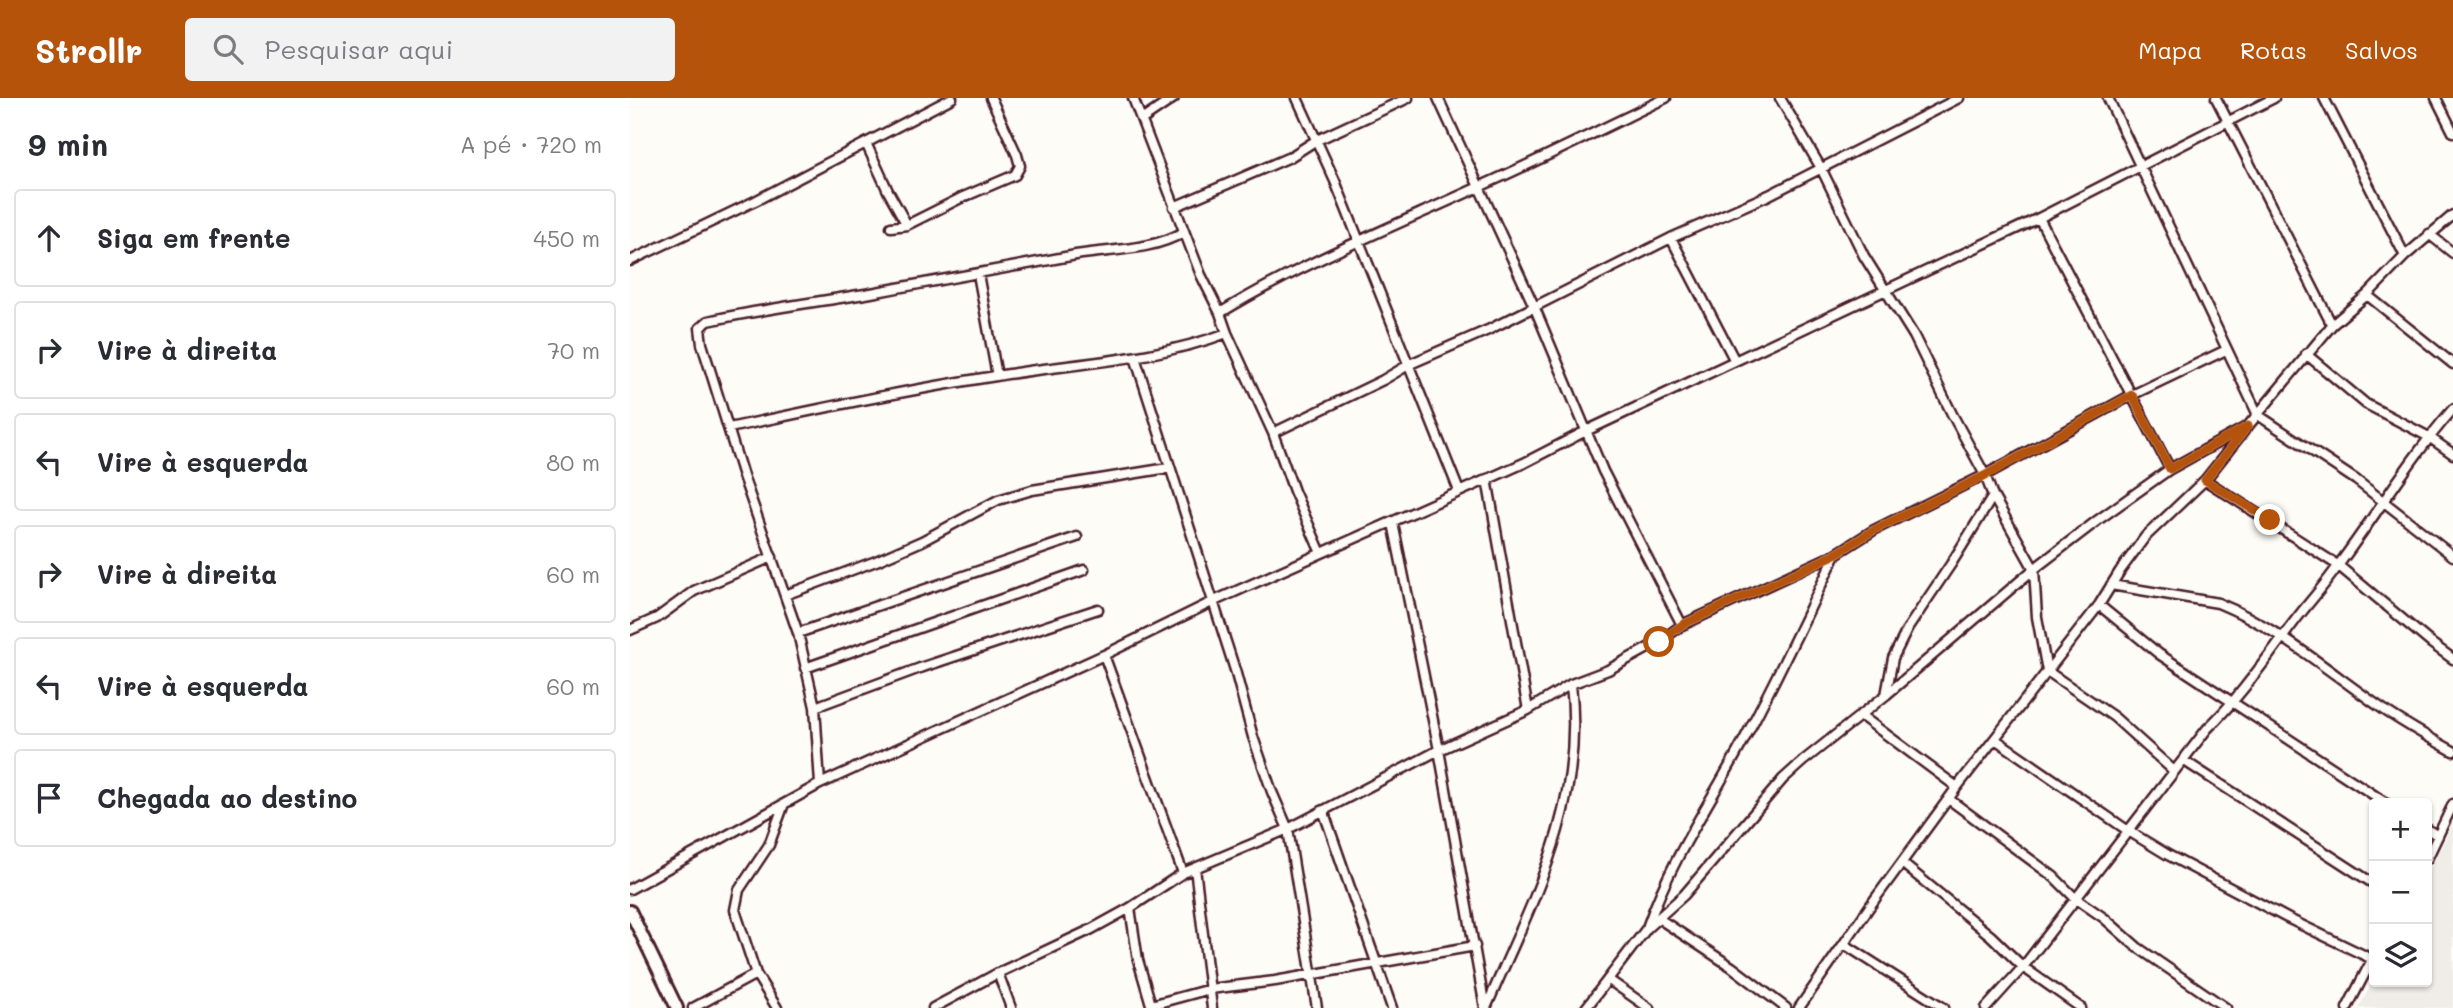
<!DOCTYPE html>
<html lang="pt">
<head>
<meta charset="utf-8">
<style>
  :root { --surface:#fff; --page:#f2f2f3; --text:#2b2b33; --muted:#7c7c81; --line:#e1e1e2; --accent:#b45309 }
  body { margin:0; font-family:Mali,sans-serif; background:var(--page); color:var(--text) }
  .controls { position:absolute; right:21px; bottom:21px; display:grid; overflow:hidden; border-radius:7px; box-shadow:0 2px 5px #0004 }
  .controls button { width:63px; height:63px; display:grid; place-items:center; padding:0; border:0; border-bottom:2px solid var(--line); background:var(--surface); color:var(--text); font:35px sans-serif }
  .stop { position:absolute; width:21px; height:21px; margin:-16px; border:5px solid #b45309; border-radius:50%; background:#fff }
  .stop.end { background:#b45309; border-color:#fff; box-shadow:0 2px 7px #0008 }
  .list { margin:0; padding:0; list-style:none }
  h2 { display:flex; justify-content:space-between; align-items:center; height:91px; margin:0; padding:0 28px; font-size:30px }
  h2 small { font-size:23px; font-weight:400; color:var(--muted) }
  .list li { display:grid; grid-template-columns:46px 1fr auto; gap:21px; align-items:center; box-sizing:border-box; height:98px; margin:0 14px 14px; padding:0 14px; border:2px solid var(--line); border-radius:7px }
  .list b { display:block; font-size:26px; white-space:nowrap }
  .list em { font-size:23px; font-style:normal; color:var(--muted) }
  .icon { flex:none; width:38px; height:38px; fill:none; stroke:currentColor; stroke-width:2; stroke-linecap:round; stroke-linejoin:round }
  .map { position:relative; flex:none; width:1823px; height:910px; overflow:hidden }
  header { display:flex; align-items:center; gap:42px; box-sizing:border-box; height:98px; padding:0 35px; background:var(--accent); color:#fff }
  header strong { font-size:33px }
  nav { display:flex; gap:38px; margin-inline-start:auto; font-size:24px }
  .search { width:490px; height:63px; background:var(--page); display:flex; align-items:center; gap:18px; box-sizing:border-box; padding:0 24px; border-radius:7px; color:var(--muted); font-size:26px }
  main { display:flex }
  aside { flex:1; background:var(--surface) }
  .map>svg:first-child { display:block }
  .built { fill:#f0ece8 }
  .lines { fill:none; stroke-linecap:round; stroke-linejoin:round }
  .minor-casing { stroke:#4a1f2b; stroke-width:13 }
  .major-casing { stroke:#4a1f2b; stroke-width:16 }
  .minor { stroke:#fdfcf7; stroke-width:8 }
  .major { stroke:#fdfcf7; stroke-width:10 }
  .route { stroke:#b45309; stroke-width:9 }
</style>
</head>
<body>
<header>
<strong>Strollr</strong>
<div class="search"><svg class="icon" aria-label="search" viewBox="0 0 24 24"><circle cx="10" cy="10" r="6"/><path d="M15 15l6 6"/></svg>Pesquisar aqui</div>
<nav><a>Mapa</a><a>Rotas</a><a>Salvos</a></nav>
</header>
<main>
<aside>
<h2>9 min<small>A pé · 720 m</small></h2>
<ul class="list">
<li><svg class="icon" aria-label="ahead" viewBox="0 0 24 24"><path d="M12 20V5M6 11l6-6 6 6"/></svg><div><b>Siga em frente</b></div><em>450 m</em></li>
<li><svg class="icon" aria-label="right" viewBox="0 0 24 24"><path d="M7 20v-9h11M14 6l5 5-5 5"/></svg><div><b>Vire à direita</b></div><em>70 m</em></li>
<li><svg class="icon" aria-label="left" viewBox="0 0 24 24"><path d="M17 20v-9H6M10 6l-5 5 5 5"/></svg><div><b>Vire à esquerda</b></div><em>80 m</em></li>
<li><svg class="icon" aria-label="right" viewBox="0 0 24 24"><path d="M7 20v-9h11M14 6l5 5-5 5"/></svg><div><b>Vire à direita</b></div><em>60 m</em></li>
<li><svg class="icon" aria-label="left" viewBox="0 0 24 24"><path d="M17 20v-9H6M10 6l-5 5 5 5"/></svg><div><b>Vire à esquerda</b></div><em>60 m</em></li>
<li><svg class="icon" aria-label="arrive" viewBox="0 0 24 24"><path d="M6 21V4h12l-3 4 3 4H6"/></svg><div><b>Chegada ao destino</b></div></li>
</ul>
</aside>
<div class="map">
<svg width="1823" height="910" viewBox="0 0 1823 910">
  <rect width="100%" height="100%" fill="#fdfcf7"/>
  <filter id="ink" filterUnits="userSpaceOnUse"><feTurbulence type="fractalNoise" baseFrequency=".0143" numOctaves="2"/><feDisplacementMap in="SourceGraphic" scale="14" xChannelSelector="R" yChannelSelector="G"/><feConvolveMatrix kernelMatrix="1 2 1 2 8 2 1 2 1" color-interpolation-filters="sRGB"/></filter>
  <g filter="url(#ink)">
    <path class="built" d="M1823,726V910H1729L1744,881V884H1797V777Z"/>
    <g class="lines">
      <defs>
        <path id="minor" d="M503,0L571,177L590,215L597,235L643,335L664,393L691,455
          M667,0L705,83L829,393
          M808,0L904,208L973,373L1052,527
          M1150,0L1191,70L1234,158L1284,238L1322,316L1355,377L1363,398L1404,471L1407,519L1417,573L1484,619L1544,673
          M1478,0L1628,317L1726,382L1823,458
          M1586,0L1702,227
          M1694,0L1775,158
          M1806,0L1823,34
          M513,21L544,0
          M236,45L258,93L277,127
          M544,109L660,59L685,43L778,0
          M1409,120L1540,371
          M261,129L277,127L331,100L385,77L390,68L387,57L361,0
          M1799,136L1823,155
          M1041,140L1105,263
          M0,163L125,103L322,0
          M348,176L367,278
          M1737,197L1823,266
          M590,215C672,165 762,129 849,89C912,61 974,30 1036,0
          M1676,256L1736,306L1799,339L1823,356
          M505,259L605,572L623,639L642,694L658,731L687,910
          M99,330C188,311 277,292 366,278C443,265 523,263 597,235
          M643,335L753,282L780,266L858,232L1041,140L1139,97L1329,0
          M857,381L898,612
          M1575,382L1709,468L1801,545L1823,561
          M763,425L809,652L855,910
          M1481,487L1588,505C1647,529 1697,572 1750,609C1773,625 1798,639 1823,653
          M155,497L246,463L292,443L368,402L402,392L538,370
          M1469,507L1529,556L1756,705
          M0,532L27,520L64,493L142,459
          M168,535L447,439
          M474,557L553,775
          M175,570L454,472
          M1256,597L1263,560L1278,530L1321,466L1363,398
          M185,609L290,570L468,511
          M1230,617L1327,689
          M1365,641L1497,732L1538,757L1657,820L1742,861
          M1553,662L1744,786
          M190,686L185,609L168,535L113,378L72,246L70,230L78,223C132,211 187,204 241,195C309,182 377,170 446,157C482,151 521,153 554,134
          M1320,702L1424,779L1445,800L1474,820L1507,849L1596,910
          M693,712L762,910
          M1797,731L1808,738
          M1797,761L1823,706
          M1273,766L1361,838L1393,869L1451,910
          M565,770L582,910
          M0,791L190,686L474,557L582,504L894,365L956,333L1409,120L1644,0
          M500,810L508,862L522,910
          M1028,820L1102,869L1156,910
          M1018,827C1042,759 1083,701 1116,638C1148,578 1177,517 1206,456
          M1214,846L1314,910
          M368,875L381,910
          M126,876L147,910
          M979,882L1019,910
          M521,907L580,891L645,883L845,848
          M63,910L126,876L105,812L109,792L139,747L154,706
          M303,910L368,875L460,832L500,810L553,775L658,731L809,652L898,612L941,586L978,572L1029,544L1052,527L1206,456L1244,432L1355,377L1502,297L1596,252
          M856,910C903,801 955,710 941,586
          M956,910L1017,830L1054,797L1153,681L1173,663L1256,597L1404,471L1468,422L1540,371L1618,328L1702,227L1737,197L1775,158L1823,117
          M1169,910L1245,801L1327,689L1469,507L1490,473L1515,439L1575,382L1614,333
          M1356,910L1393,869L1577,631C1611,598 1636,561 1664,524C1679,504 1696,486 1710,465C1748,414 1781,359 1823,311
          M1717,910L1744,858"/>
        <path id="major" d="M0,813L47,910"/>
      </defs>
      <use href="#minor" class="minor-casing"/>
      <use href="#major" class="major-casing"/>
      <use href="#minor" class="minor"/>
      <use href="#major" class="major"/>
    </g>
  </g>
  <g class="lines" filter="url(#ink)">
    <path class="route" d="M1029,544L1052,527L1206,456L1244,432L1356,377L1502,297L1540,371L1618,328L1575,382L1640,422"/>
  </g>
</svg>
<div class="controls">
<button>+</button>
<button>−</button>
<button><svg class="icon" aria-label="layers" viewBox="0 0 24 24"><path d="M12 4l9 5-9 5-9-5zM3 14l9 5 9-5"/></svg></button>
</div>
<div class="stop" style="left:1029px;top:544px"></div>
<div class="stop end" style="left:1640px;top:422px"></div>
</div>
</main>
</body>
</html>
